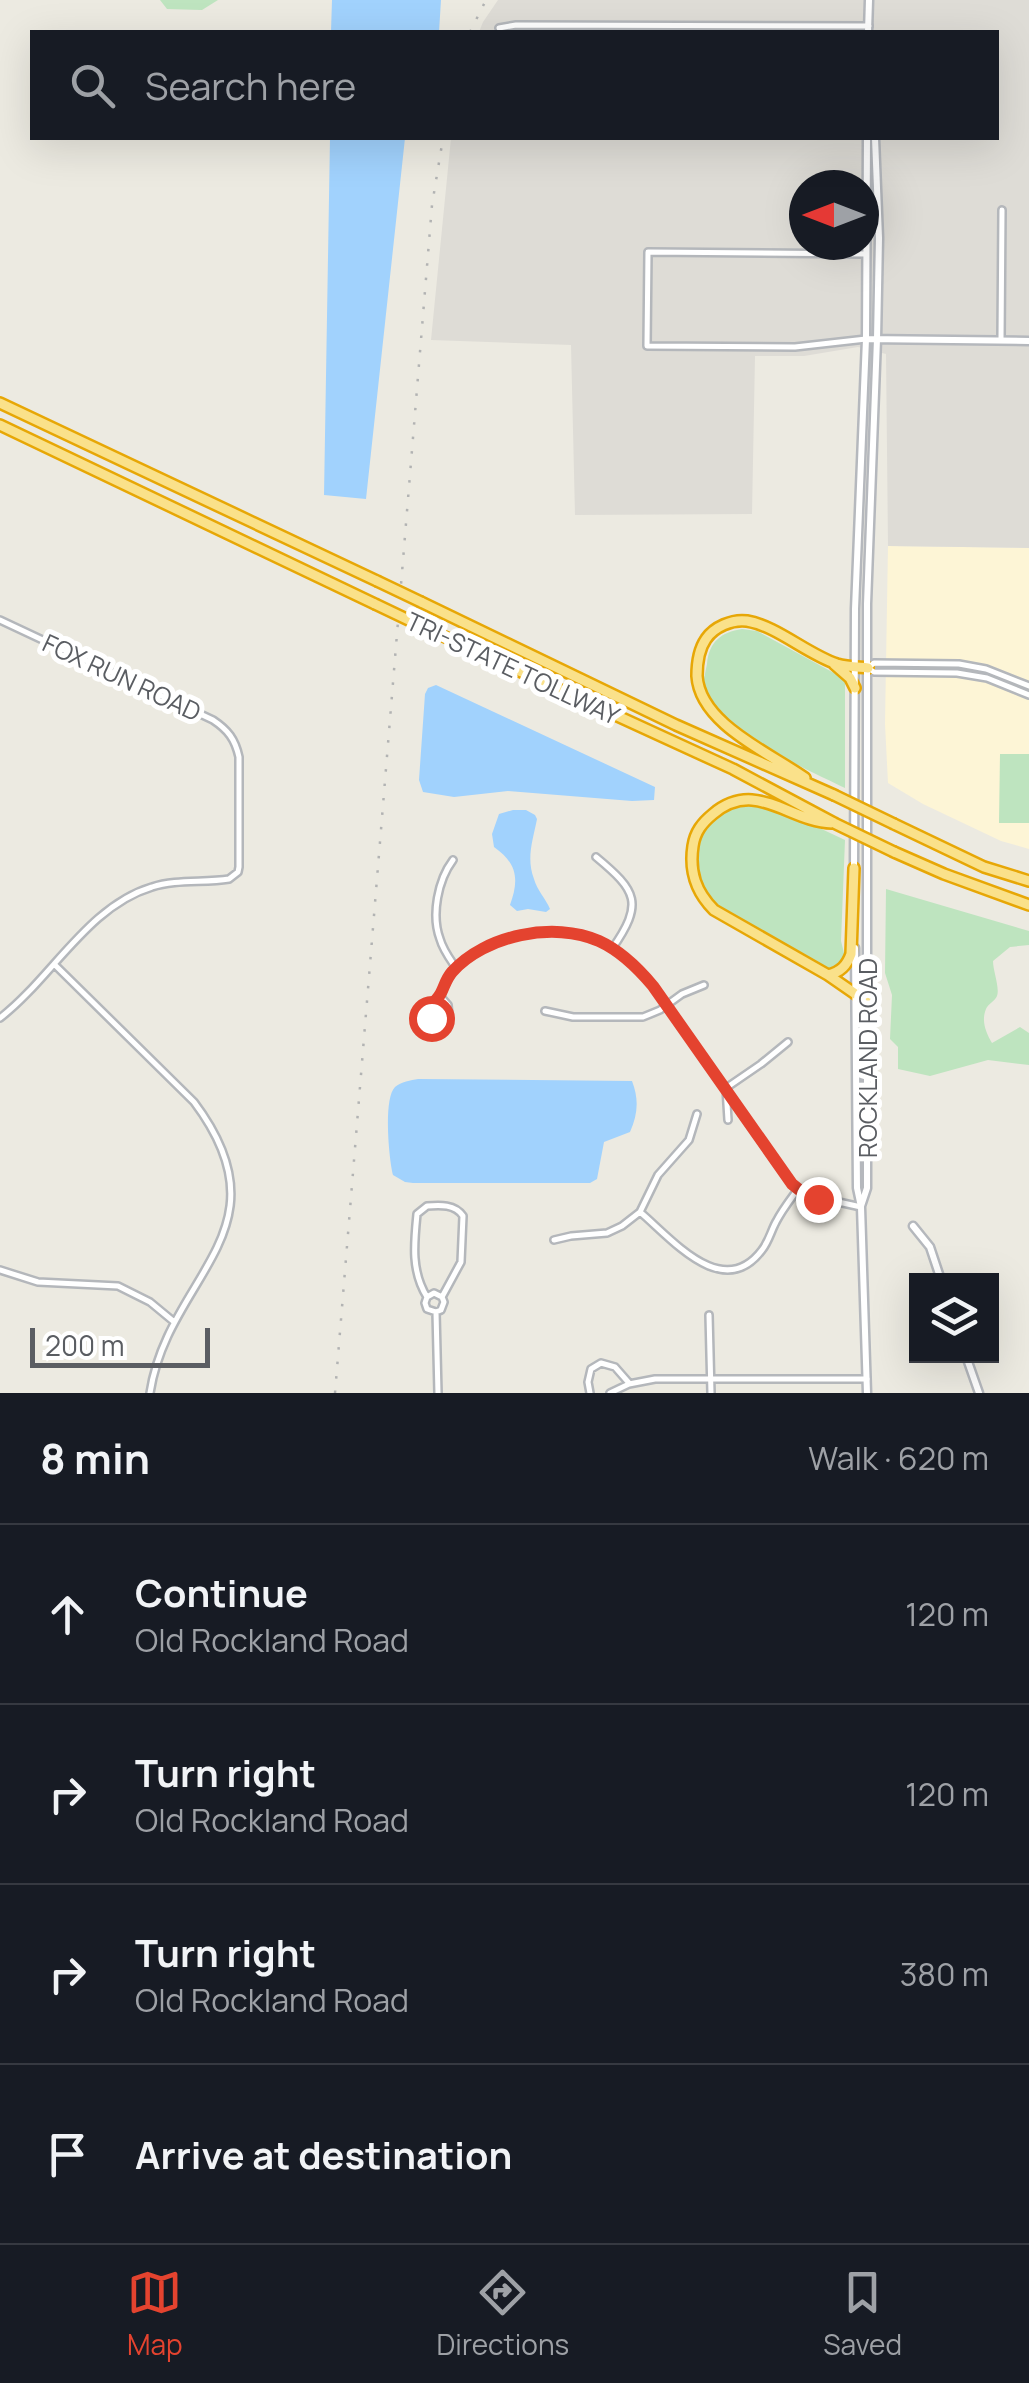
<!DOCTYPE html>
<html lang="en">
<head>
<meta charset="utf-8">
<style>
  :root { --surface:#171b24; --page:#242831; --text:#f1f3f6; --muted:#9ea1a6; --line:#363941; --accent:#e4432f }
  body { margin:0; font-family:Manrope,sans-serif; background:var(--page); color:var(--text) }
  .controls { position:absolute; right:30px; bottom:30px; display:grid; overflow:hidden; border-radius:0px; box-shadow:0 10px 40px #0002 }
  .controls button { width:90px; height:90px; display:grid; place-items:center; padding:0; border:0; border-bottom:2px solid var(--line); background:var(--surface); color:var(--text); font:50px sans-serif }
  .compass { position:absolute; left:789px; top:170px; width:90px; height:90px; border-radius:50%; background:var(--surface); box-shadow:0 10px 40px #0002; rotate:270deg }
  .scale { position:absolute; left:30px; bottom:25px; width:180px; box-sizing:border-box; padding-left:10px; border:5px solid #5a5d62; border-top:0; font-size:28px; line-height:35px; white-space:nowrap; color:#5a5d62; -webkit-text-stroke:8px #fff; paint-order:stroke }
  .stop { position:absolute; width:30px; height:30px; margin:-22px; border:8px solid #e4432f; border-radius:50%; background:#fff }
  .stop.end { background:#e4432f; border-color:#fff; box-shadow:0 2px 10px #0008 }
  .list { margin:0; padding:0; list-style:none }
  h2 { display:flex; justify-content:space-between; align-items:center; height:130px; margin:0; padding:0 40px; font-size:42px }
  h2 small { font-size:32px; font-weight:400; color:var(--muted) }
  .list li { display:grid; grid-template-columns:65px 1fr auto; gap:30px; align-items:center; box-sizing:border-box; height:180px; padding:0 40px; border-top:2px solid var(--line) }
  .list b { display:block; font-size:38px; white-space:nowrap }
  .list p { margin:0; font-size:32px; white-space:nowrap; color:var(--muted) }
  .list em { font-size:32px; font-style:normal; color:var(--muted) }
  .icon { flex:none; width:55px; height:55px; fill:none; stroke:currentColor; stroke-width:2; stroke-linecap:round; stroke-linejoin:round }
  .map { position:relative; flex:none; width:1029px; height:1393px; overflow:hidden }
  .search { position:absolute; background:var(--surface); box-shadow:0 10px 40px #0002; left:30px; right:30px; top:30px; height:110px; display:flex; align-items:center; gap:25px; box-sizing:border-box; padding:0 35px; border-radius:0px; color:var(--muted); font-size:38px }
  .sheet { height:850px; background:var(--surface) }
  nav { display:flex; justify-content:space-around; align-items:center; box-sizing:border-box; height:140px; border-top:2px solid var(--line); background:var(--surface); font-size:28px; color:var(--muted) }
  nav a { display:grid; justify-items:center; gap:5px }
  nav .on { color:var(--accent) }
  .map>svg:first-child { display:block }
  .commercial { fill:#fdf5d6 }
  .industrial { fill:#dedcd6; fill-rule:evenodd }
  .green { fill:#bee4bf }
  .water { fill:#a1d2fd }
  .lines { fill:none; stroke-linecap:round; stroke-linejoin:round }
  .street-casing { stroke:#b4b7bb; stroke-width:10 }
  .secondary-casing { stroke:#b5b8bd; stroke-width:11 }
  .highway-casing { stroke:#e7a706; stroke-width:14 }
  .street { stroke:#fff; stroke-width:5 }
  .secondary { stroke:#fff; stroke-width:6 }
  .highway { stroke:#fae18a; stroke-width:9 }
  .rail { stroke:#b2b3b3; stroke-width:2.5; stroke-dasharray:2.5 12; stroke-linecap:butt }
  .highway-bridge-casing { stroke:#e7a706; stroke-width:14; stroke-linecap:butt }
  .highway-bridge { stroke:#fae18a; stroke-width:9 }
  .route { stroke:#e4432f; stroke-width:12 }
  .labels { text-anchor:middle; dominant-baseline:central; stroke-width:10; stroke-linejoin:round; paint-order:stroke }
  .street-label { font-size:25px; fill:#5a5d62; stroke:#fff }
</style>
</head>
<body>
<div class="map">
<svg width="1029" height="1393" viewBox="0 0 1029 1393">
  <rect width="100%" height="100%" fill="#eceae1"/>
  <path class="commercial" d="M888,546L1029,548V849L1001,841L923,804L888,783L885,724Z"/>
  <path class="industrial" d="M498,0H1029V548L888,546L886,354L858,347L804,356H755L752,514L575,515L571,345L431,340L451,138H996V32H479L483,22ZM804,185H864V245H804Z"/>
  <path class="green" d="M160,0H218L202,10L167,9Z
    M742,629L757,631L845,679V788C810,771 710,727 704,687C703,680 706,670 707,664C709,642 721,632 742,629Z
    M1000,754H1029V823H999Z
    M753,803L796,817L845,840L841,941L845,957L841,965L834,968L819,969L714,908C687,881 695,862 699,828L731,806Z
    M886,889L1029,931V945L1010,947L993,961C993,971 1000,988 997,996C995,1001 988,1004 986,1009C981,1021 986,1033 992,1043L1020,1027L1029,1033V1065L988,1060L930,1076L898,1069V1047L890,1039L892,995L885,973Z"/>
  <path class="water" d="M332,0H441L439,32H331Z
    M330,138H405L366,499L324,495Z
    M436,685L655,787L654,800L632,801L508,791L454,797L423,792L419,780L425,694L428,688Z
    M513,810H526L535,815L537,819C533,840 526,858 534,879C537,890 546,899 550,909L546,912L528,909L517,911L510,905C519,880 518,864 494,847L492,834L499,814Z
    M418,1079L632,1081C639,1099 638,1114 630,1132L604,1142L597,1179L590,1183H413L405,1182L393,1175C389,1159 383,1099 395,1087C401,1082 411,1080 418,1079Z"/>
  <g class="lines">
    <defs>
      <path id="street" d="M499,28L516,25L869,26
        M866,254L648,252L647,346L795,347L866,339
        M1001,340L1002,210
        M0,620L213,720C228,730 235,739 239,757V867L238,872L229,879C204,883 176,879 152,887C88,906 51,979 0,1018
        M868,668L874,672L957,673L987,678L1029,695
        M868,668L874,663L959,664L986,669L1029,686
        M596,857C637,891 644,903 612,949
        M453,860C438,880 431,915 440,939C443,950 450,959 456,968
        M54,964L194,1102C291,1231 168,1275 150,1393
        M440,996L448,1005L449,1016L446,1019L436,1021L428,1012C431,1003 437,1001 441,994C446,984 448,976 456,968C493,934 555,921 601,942C622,952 638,968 653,986L792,1185L807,1195L861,1207
        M545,1011L573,1017H643L660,1010L682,994L704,985
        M728,1120L726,1088L761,1064L788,1042
        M640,1212C672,1239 723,1302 762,1250C769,1241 771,1231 776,1222C782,1210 790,1200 798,1189
        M554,1240L571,1236L607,1233L622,1226L640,1212L658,1175L689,1140L697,1114
        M0,1270L38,1282L118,1286L150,1302L173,1321
        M427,1297C411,1271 414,1244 417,1214L427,1206C440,1205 455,1204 463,1216L461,1262L442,1297
        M436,1312L427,1309L425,1303L427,1297L434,1293L442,1297L444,1302L441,1310L436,1312L438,1393
        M709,1315L711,1393
        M590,1393L588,1382L591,1369L601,1363L615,1367L629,1383
        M610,1393L629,1384L655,1379H867"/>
      <path id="secondary" d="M868,32L869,0
        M866,339L1029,341
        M854,871L855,609L866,339L867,138
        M855,948L857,1188L861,1207L867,1393
        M861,1206L867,1188V604L877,339L879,238L875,138
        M913,1226L930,1247L941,1280
        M966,1356L979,1393"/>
      <path id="highway" d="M0,403L377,581
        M0,425L375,604
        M421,602L676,725L834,795
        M419,625L733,769L834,823
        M834,664L850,678L855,688
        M805,778C770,753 700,724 697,676C697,664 699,649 706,639C714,627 732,619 747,621C777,626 807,654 837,664C847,667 858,667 868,668
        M832,823C789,822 756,778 713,814C702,823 695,832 693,846C689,872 696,892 714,910L828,975L867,1002
        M894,824L984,867L1029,881
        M894,852L944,874L1029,905
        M828,975C841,972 847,965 851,954L854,868"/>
    </defs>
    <use href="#street" class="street-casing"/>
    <use href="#secondary" class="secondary-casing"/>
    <use href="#highway" class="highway-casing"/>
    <use href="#street" class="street"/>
    <use href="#secondary" class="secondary"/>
    <use href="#highway" class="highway"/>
    <path class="rail" d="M470,32L486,0
      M335,1393L432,205L443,138"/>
    <defs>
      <path id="highway-bridge" d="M377,581L421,602
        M375,604L419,625
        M834,795L894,824
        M834,823L894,852"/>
    </defs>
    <use href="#highway-bridge" class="highway-bridge-casing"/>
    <use href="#highway-bridge" class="highway-bridge"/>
  </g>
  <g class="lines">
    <path class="route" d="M431,1018L428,1012C431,1003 437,1001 441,993C445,985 446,979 452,972C485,935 554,921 599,941C621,951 638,968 653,986L792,1184L807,1196L818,1199"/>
  </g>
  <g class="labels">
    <g class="street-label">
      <text transform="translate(513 668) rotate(25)">TRI-STATE TOLLWAY</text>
      <text transform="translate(122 677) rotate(25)">FOX RUN ROAD</text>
      <text transform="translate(867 1058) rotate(-90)">ROCKLAND ROAD</text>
    </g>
  </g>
</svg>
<div class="controls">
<button><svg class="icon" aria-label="layers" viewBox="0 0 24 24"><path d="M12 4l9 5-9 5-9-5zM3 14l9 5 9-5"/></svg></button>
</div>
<svg class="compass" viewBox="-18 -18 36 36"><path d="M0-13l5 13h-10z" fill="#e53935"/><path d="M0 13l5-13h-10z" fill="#9ea1a6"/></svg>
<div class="scale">200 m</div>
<div class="stop" style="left:431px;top:1018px"></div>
<div class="stop end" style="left:818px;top:1199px"></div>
<div class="search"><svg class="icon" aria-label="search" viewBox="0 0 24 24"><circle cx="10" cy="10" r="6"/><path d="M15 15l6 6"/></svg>Search here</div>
</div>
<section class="sheet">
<h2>8 min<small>Walk · 620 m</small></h2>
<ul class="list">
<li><svg class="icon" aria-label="ahead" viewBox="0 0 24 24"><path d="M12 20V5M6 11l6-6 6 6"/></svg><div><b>Continue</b><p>Old Rockland Road</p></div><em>120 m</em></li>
<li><svg class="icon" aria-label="right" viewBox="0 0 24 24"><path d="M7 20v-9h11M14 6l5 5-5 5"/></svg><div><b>Turn right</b><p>Old Rockland Road</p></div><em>120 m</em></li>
<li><svg class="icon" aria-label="right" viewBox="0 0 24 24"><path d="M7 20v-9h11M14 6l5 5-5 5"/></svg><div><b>Turn right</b><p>Old Rockland Road</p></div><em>380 m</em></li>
<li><svg class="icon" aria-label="arrive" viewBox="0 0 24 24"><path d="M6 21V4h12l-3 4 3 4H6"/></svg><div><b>Arrive at destination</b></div></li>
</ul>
</section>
<nav>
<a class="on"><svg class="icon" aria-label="map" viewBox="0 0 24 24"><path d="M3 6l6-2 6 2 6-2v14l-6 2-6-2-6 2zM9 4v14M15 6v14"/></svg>Map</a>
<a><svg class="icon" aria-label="directions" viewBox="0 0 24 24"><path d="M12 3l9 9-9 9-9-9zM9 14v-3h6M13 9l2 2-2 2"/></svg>Directions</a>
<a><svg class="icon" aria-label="saved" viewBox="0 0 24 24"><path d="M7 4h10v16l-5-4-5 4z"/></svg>Saved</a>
</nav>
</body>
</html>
